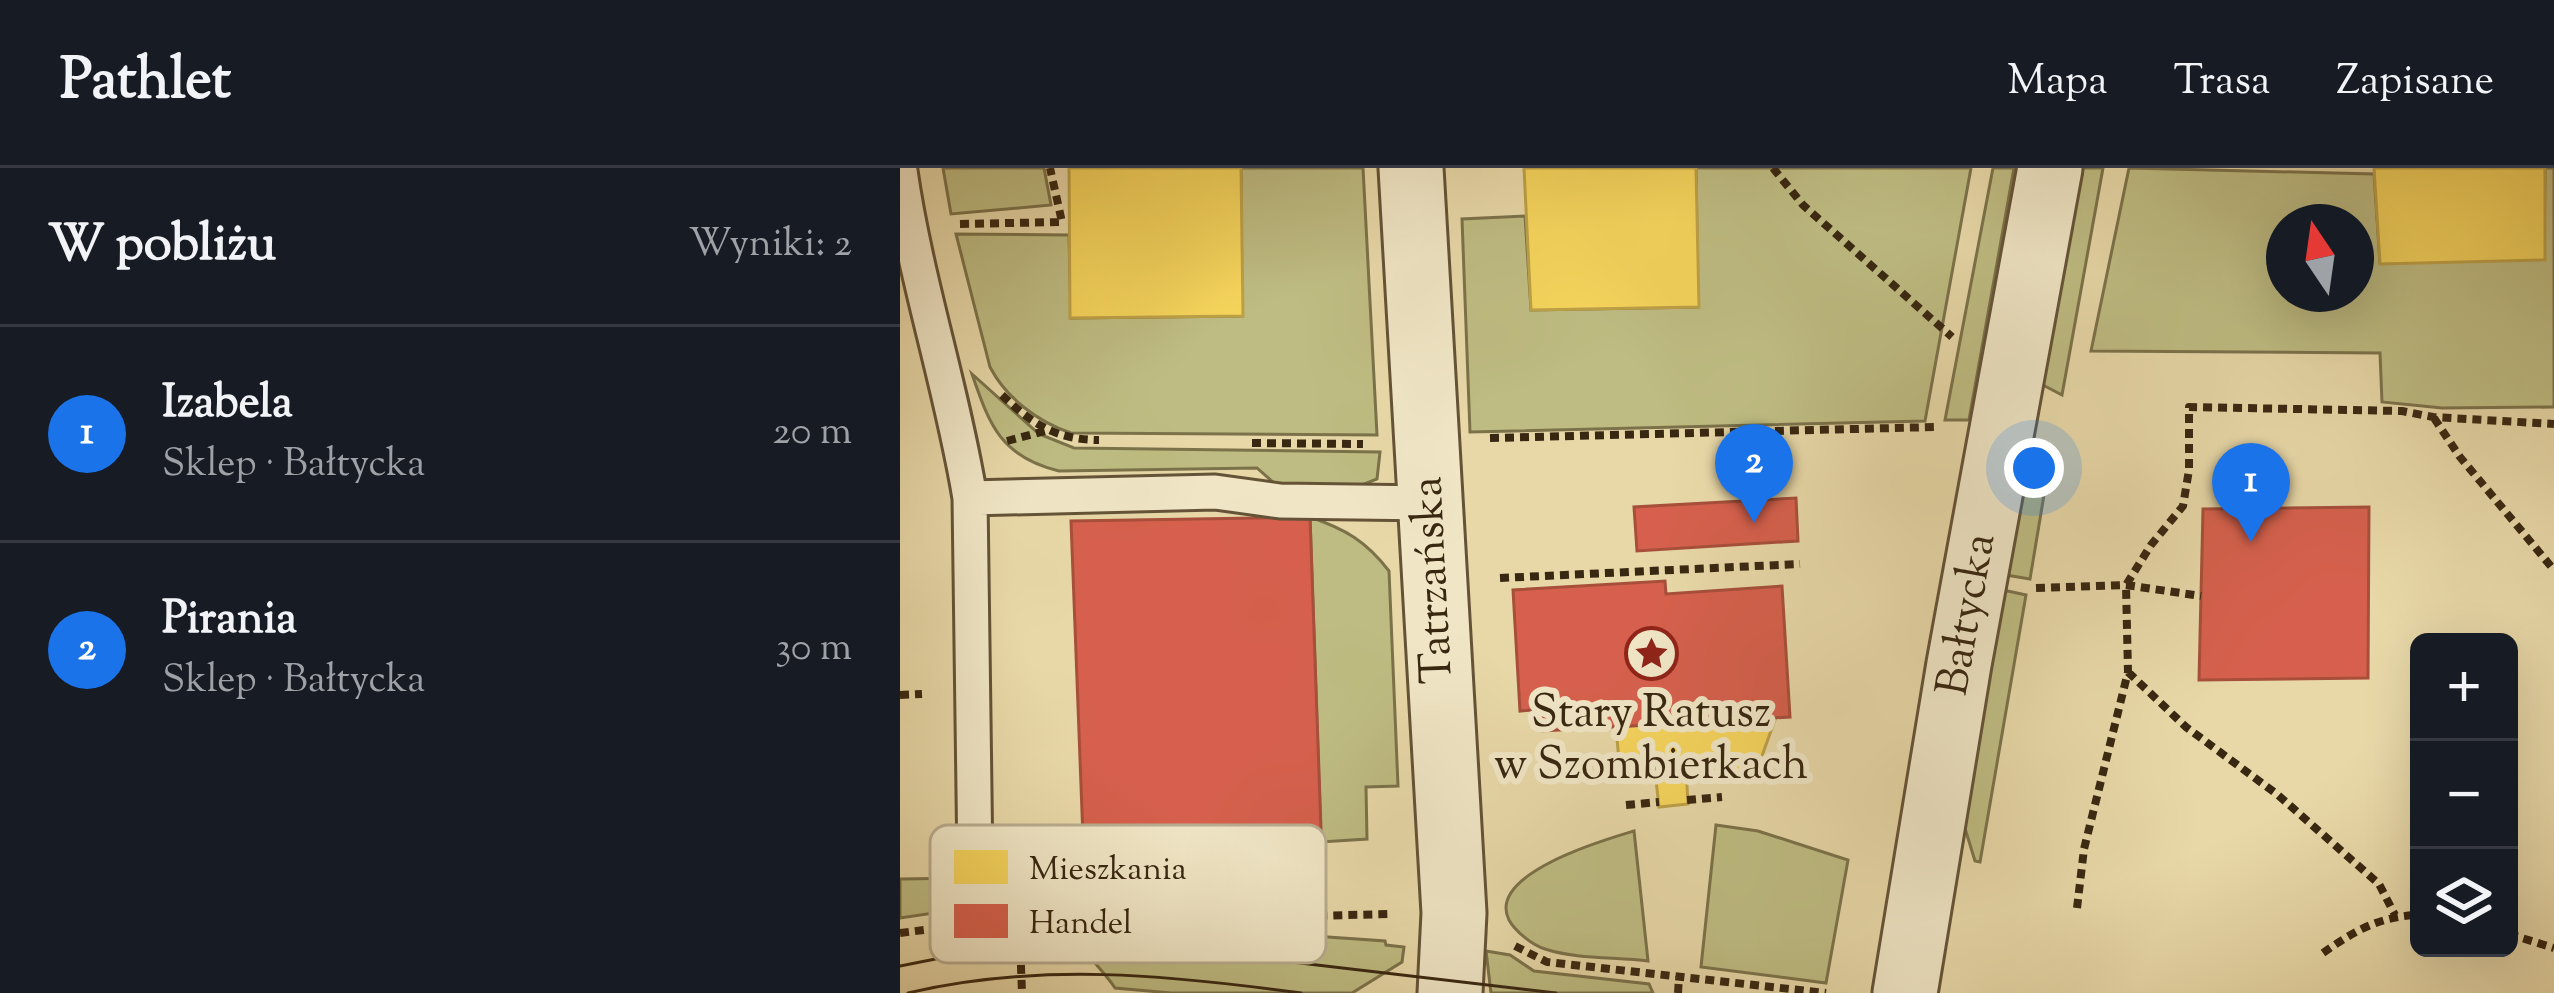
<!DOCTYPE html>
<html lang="pl">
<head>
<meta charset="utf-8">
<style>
  :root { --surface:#171b24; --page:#242831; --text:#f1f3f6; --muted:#9ea1a6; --line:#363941; --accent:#1a73e8 }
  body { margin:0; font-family:"Sorts Mill Goudy",serif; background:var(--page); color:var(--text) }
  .controls { position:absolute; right:36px; bottom:36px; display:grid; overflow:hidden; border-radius:18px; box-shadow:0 12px 48px #0002 }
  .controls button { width:108px; height:108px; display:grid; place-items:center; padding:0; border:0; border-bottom:3px solid var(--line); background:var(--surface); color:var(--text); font:60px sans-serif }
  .compass { position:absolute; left:1366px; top:36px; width:108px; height:108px; border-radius:50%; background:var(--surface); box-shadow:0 12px 48px #0002; rotate:347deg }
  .you { position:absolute; left:1134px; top:300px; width:42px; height:42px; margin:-30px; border:9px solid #fff; border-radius:50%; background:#1a73e8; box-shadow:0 0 0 18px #1a73e833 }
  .badge { display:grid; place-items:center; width:78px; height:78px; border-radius:50%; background:var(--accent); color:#fff; font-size:39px; font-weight:700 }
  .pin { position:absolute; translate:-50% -99px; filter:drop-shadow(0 3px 6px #0008) }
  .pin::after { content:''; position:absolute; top:63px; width:42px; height:36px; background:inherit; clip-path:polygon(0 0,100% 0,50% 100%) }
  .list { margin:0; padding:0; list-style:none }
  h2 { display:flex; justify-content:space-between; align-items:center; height:156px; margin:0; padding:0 48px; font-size:51px }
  h2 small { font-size:39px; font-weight:400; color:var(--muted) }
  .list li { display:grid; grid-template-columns:78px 1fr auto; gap:36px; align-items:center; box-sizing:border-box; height:216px; padding:0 48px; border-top:3px solid var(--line) }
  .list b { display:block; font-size:45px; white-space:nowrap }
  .list p { margin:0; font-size:39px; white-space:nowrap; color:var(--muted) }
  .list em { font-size:39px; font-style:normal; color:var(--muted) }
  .icon { flex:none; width:66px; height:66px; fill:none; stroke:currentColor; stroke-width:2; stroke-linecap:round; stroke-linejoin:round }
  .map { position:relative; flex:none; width:1654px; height:825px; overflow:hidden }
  header { display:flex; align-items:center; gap:72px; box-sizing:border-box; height:168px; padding:0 60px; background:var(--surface); border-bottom:3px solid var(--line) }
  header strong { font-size:57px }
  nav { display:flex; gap:66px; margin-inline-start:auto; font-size:42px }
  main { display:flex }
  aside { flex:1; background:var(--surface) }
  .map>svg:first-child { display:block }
  .green { fill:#bebc82; stroke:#7b724a; stroke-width:3; fill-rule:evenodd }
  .homes { fill:#f6d55c; stroke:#bda146; stroke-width:3 }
  .shops { fill:#d6604d; stroke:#a74f3b; stroke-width:3 }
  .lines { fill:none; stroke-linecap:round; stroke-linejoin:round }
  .lane-casing { stroke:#645337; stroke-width:39 }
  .street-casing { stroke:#645337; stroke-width:69 }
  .path { stroke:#382711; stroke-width:8; stroke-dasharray:9 6; stroke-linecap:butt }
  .lane { stroke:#f0e6c6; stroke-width:33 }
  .street { stroke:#f0e6c6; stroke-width:63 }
  .tram { stroke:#382711; stroke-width:3 }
  .labels { text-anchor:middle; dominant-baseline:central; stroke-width:12; stroke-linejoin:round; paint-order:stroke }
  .street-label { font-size:45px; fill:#382711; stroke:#f0e6c6 }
  .poi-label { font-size:45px; fill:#382711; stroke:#f0e6c6 }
  .key { fill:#f0e6c6; stroke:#b9ad90; stroke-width:3 }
  .key-label { font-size:33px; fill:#382711 }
</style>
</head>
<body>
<header>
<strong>Pathlet</strong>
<nav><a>Mapa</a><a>Trasa</a><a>Zapisane</a></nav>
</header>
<main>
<aside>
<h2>W pobliżu<small>Wyniki: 2</small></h2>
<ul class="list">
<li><span class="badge">1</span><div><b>Izabela</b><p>Sklep · Bałtycka</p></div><em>20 m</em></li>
<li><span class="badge">2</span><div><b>Pirania</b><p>Sklep · Bałtycka</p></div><em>30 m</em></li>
</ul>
</aside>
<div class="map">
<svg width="1654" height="825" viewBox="0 0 1654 825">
  <rect width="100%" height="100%" fill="#e8d8a8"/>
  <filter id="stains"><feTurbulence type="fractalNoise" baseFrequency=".00167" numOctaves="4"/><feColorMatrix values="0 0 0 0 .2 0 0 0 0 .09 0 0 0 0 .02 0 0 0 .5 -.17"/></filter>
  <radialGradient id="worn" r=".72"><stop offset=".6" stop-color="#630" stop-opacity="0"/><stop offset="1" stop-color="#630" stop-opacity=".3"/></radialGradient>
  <path class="green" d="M43,0H144L151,37L51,46Z
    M341,0H463L477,267L171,265C138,254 106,230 90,199L56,66L169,67L171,150L342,148Z
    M796,0H1071L1025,253L570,264L562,51L625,48L631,142L798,139Z
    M1093,0H1114L1069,252H1045Z
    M1179,0H1203L1162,227L1141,216Z
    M1229,0L1474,6L1480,95L1644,91L1645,0H1654V239L1542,240L1482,234L1480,185L1191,183ZM1384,54H1456V126H1384Z
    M72,206L139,266L174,280L480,284L477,311L452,321L384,324L357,300L159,303C102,289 90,259 72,206Z
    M1151,285L1130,411L1106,407L1127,291Z
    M410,349C445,361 466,373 489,403L498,618L466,619L467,671L421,674Z
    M1103,422L1126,427L1080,694L1075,693L1063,654Z
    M816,657L858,663L948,692L926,815L801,799Z
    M734,663L748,793C715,789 675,791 645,781C632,777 615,763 609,752C586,706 704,672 734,663Z
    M75,710L78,732L75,739L0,750V711Z
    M287,751L328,762L485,773L486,777L504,779L502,794L452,825H271L215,820C202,800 179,784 180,760Z
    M586,783L610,787L634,803L749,816L753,825H591Z"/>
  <path class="homes" d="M169,0H341L343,148L170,150Z
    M624,0H796L799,139L631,142Z
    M1474,0H1645V92L1480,96Z
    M876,549L854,610L804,598L786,600L788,636L759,639L754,594L720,605L716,559Z"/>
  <path class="shops" d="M896,330L898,373L737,383L734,339Z
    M1469,339L1468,510L1299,512L1303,341Z
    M410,349L423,718L185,723L171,353Z
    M765,413L766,426L882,418L890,549L643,563L642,541L620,543L613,422Z"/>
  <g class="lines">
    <defs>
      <path id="lane" d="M0,3C16,114 52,220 70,330L315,324L380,333L531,335
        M70,330L75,697"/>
      <path id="street" d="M511,0L554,745L550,825
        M1005,825L1059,496L1150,0"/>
    </defs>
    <use href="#lane" class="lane-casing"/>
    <use href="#street" class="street-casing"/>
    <path class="path" d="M873,0L903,37L1052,169
      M60,56L162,54L150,0
      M102,227C132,256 157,272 199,272
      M1534,250L1560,289L1654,402
      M590,270L1035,259
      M107,273L145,263
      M352,275L463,276
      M600,410L900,396
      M1136,420L1226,417L1301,428
      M1228,504L1286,559L1378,627L1479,716L1495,747
      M0,527L22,526
      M787,632L822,629
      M726,637L759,634
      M124,690L183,689
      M118,722L122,825
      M1177,740L1184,681L1228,504L1226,417L1251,377L1283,338L1289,302V239L1502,243L1533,249L1654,256
      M0,765L120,750H209L287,742L366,749L491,746
      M1609,766L1654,780
      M615,778L647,794L926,825
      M1423,785C1454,763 1480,748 1519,747
      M778,825L779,809"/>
    <use href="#lane" class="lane"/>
    <use href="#street" class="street"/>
    <path class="tram" d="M0,798L101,778L182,776L315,785L656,825
      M8,825C140,794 268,807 401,825"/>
  </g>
  <defs>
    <symbol id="sight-ring" viewBox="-11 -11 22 22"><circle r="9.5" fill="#f0e6c6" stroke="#8f2418" stroke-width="1.5"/><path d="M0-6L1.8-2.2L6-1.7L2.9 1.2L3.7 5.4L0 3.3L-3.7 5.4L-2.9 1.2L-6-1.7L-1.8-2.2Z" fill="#8f2418"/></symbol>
  </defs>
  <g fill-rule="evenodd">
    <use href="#sight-ring" x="722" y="456" width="59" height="59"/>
  </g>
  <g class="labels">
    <g class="street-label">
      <text transform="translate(535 412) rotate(-93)">Tatrzańska</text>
      <text transform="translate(1069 447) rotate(-80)">Bałtycka</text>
    </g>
    <g class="poi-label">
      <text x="751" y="547">Stary Ratusz<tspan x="751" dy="52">w Szombierkach</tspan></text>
    </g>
  </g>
  <rect x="30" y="657" width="396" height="138" rx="18" class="key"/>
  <rect x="54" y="682" width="54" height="34" fill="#f6d55c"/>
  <rect x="54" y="736" width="54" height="34" fill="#d6604d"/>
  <g class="key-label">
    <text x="129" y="711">Mieszkania</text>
    <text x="129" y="765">Handel</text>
  </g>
  <rect width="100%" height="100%" filter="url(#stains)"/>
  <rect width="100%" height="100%" fill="url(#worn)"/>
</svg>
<div class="controls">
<button>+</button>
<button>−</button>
<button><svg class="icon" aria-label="layers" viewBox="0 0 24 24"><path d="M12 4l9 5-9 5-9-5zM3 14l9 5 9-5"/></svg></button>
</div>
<svg class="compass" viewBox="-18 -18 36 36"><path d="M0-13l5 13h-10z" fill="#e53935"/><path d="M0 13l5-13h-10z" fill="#9ea1a6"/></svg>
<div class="you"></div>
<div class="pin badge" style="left:1351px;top:374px">1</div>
<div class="pin badge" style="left:854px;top:355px">2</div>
</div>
</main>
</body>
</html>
